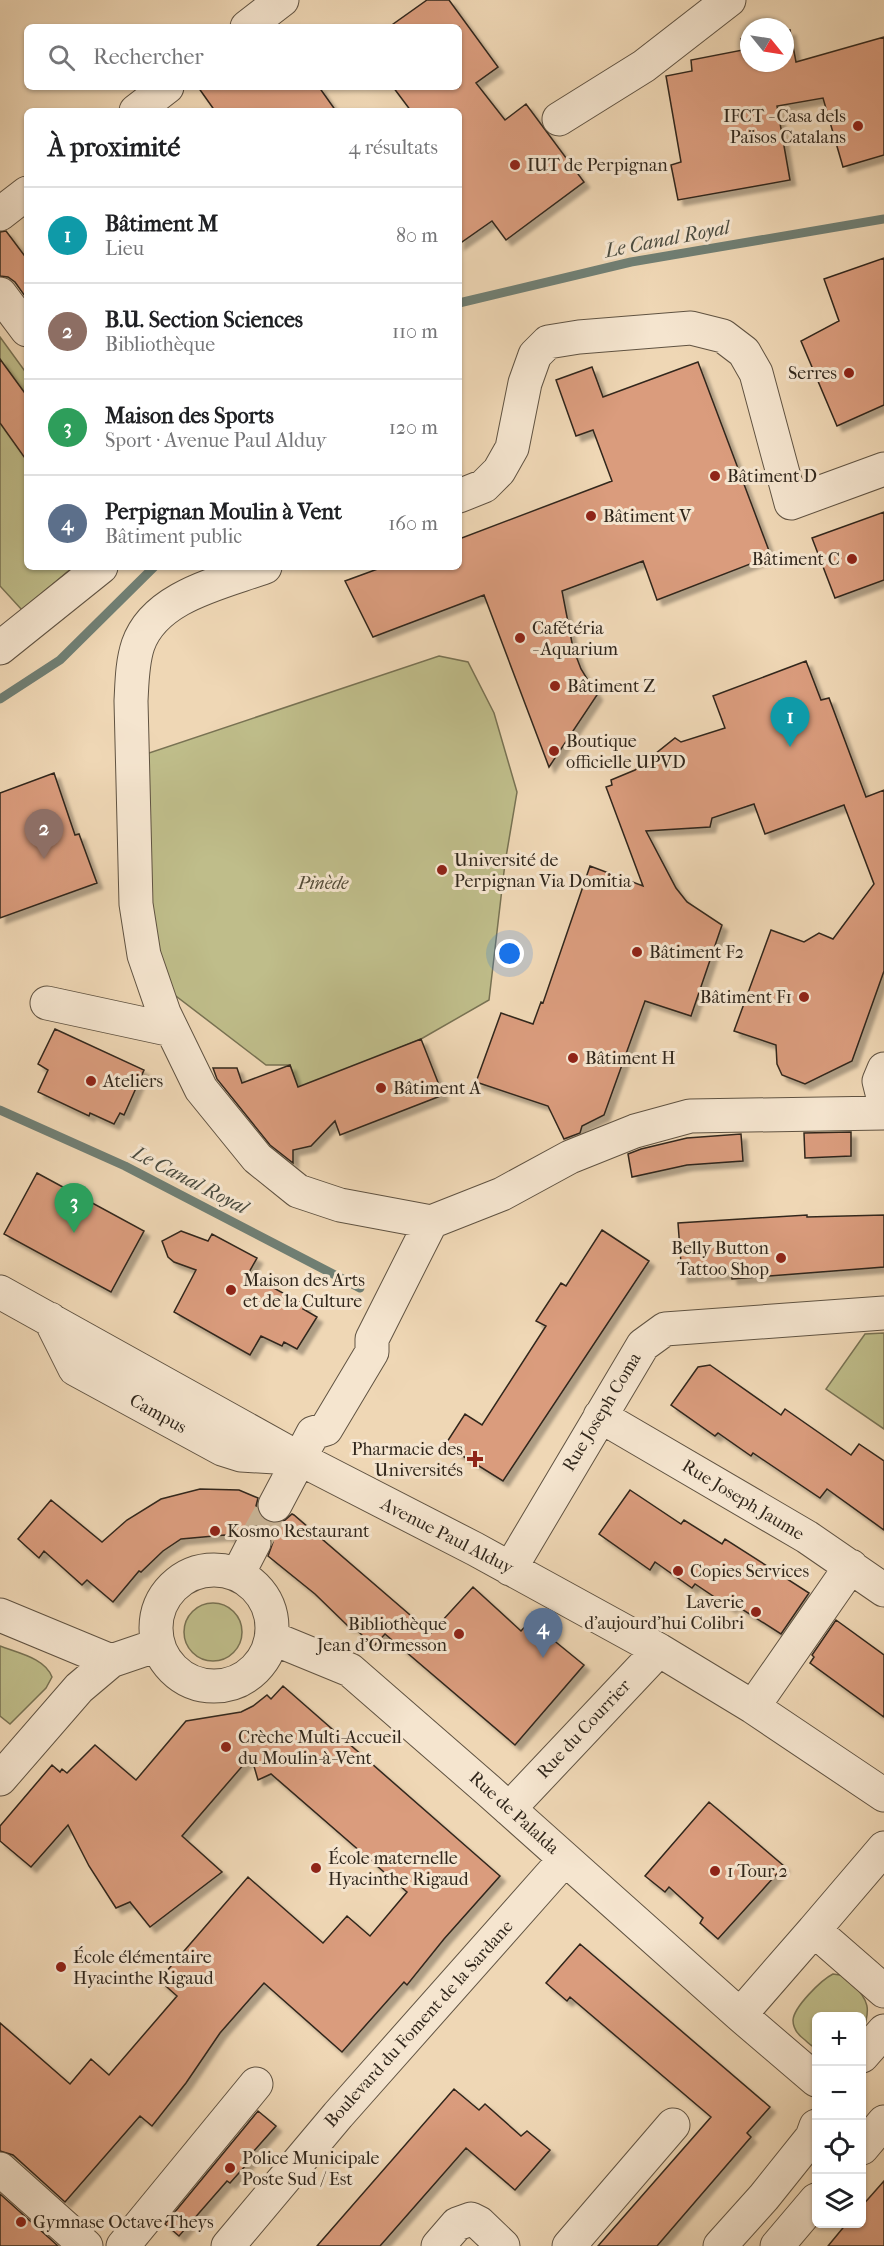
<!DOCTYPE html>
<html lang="fr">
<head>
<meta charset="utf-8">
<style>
  :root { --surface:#fff; --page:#f6f6f6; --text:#202124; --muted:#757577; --line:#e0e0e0; --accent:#b45309 }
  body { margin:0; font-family:"IM FELL French Canon",serif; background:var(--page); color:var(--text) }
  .controls { position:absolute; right:18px; bottom:18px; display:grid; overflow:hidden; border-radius:9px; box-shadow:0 2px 4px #0004 }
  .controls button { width:54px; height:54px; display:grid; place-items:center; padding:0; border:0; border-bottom:2px solid var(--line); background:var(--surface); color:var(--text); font:30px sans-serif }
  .compass { position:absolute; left:740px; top:18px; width:54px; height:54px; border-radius:50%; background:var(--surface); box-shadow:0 2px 4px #0004; rotate:120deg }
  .you { position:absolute; left:510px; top:954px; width:21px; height:21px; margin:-15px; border:4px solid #fff; border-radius:50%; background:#1a73e8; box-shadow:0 0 0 9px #1a73e833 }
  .badge { display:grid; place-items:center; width:39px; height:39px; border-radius:50%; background:var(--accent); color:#fff; font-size:20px; font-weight:700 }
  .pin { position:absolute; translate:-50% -50px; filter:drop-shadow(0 2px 3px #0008) }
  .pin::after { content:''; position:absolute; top:32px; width:21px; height:18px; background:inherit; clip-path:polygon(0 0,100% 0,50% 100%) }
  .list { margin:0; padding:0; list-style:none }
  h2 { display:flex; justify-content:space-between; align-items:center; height:78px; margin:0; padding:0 24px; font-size:26px }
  h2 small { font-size:20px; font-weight:400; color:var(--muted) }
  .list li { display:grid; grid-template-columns:39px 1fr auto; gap:18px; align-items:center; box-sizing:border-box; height:96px; padding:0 24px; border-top:2px solid var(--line) }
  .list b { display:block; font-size:22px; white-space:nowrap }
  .list p { margin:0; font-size:20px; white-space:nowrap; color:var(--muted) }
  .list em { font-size:20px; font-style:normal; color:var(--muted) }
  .icon { flex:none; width:33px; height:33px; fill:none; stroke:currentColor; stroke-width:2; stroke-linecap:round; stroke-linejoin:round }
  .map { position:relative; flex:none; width:884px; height:2246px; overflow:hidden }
  .search { position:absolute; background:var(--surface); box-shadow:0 2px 4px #0004; left:24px; top:24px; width:438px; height:66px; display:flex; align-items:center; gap:15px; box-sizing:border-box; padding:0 21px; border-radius:9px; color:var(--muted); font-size:22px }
  .panel { position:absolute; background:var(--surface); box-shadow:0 2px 4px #0004; left:24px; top:108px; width:438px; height:462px; border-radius:9px }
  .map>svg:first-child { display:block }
  .green { fill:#bfbd8a; stroke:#787253; stroke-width:1.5 }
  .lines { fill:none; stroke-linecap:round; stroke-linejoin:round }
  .stream { stroke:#707f74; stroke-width:9 }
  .building { fill:#da9c7d; stroke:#31271c; stroke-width:1.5; filter:url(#shadow) }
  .minor-tunnel { stroke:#c9b496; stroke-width:33; stroke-dasharray:33 16; stroke-linecap:butt }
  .minor-casing { stroke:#605342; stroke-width:35 }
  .minor { stroke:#f5e5cf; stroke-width:33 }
  .poi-dot { fill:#8f2418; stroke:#f5e5cf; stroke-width:2 }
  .labels { text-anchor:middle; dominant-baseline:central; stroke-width:6; stroke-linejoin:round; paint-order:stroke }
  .poi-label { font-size:18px; fill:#31271c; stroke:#f5e5cf; text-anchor:start }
  .park-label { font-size:18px; font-style:italic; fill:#544c38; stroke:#f5e5cf }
  .street-label { font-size:18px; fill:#31271c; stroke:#f5e5cf }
  .water-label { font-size:20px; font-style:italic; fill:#4b4c40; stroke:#f5e5cf }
</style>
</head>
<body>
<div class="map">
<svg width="884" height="2246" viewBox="0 0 884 2246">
  <defs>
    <filter id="shadow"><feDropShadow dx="5.5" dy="5.5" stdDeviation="1.5" flood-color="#0004"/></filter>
  </defs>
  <rect width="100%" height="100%" fill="#efd7b5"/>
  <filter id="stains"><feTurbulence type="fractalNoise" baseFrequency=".00333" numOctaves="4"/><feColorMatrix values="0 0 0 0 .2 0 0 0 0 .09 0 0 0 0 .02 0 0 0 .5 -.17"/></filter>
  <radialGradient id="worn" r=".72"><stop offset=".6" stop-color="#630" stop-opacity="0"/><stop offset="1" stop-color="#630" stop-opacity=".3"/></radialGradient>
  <path class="green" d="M0,337L27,374V567H73L22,610L0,586Z
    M439,656L468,662L494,713L517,792L505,863L489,1000L421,1039L298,1090L290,1065H266L172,993L136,904L140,756Z
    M884,1333V1429L826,1389L865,1334Z
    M184 1632a29 29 0 1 1 58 0a29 29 0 1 1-58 0Z
    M0,1646C18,1653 45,1658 52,1677L46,1688L10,1724L0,1716Z
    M833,1974L847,1976C867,2001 873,2003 862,2035V2016H816V2048C811,2046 809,2044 805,2040C798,2035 793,2029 793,2020C794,2007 821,1980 833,1974Z"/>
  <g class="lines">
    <path class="stream" d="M459,303L631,262L884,219
      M0,699L60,660L154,567
      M0,1110L125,1166L360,1288"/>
  </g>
  <path class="building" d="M427,0H449L498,67L476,83L505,120L526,104L584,182L506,240L492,221L459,244V111H411L393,87H459V27H389Z
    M790,30L796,62L884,37V155L843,167L823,98L777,106L790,180L678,200L671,165L681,162L666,76L692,71L691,60L743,50L741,39L749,38V63H785V31Z
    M198,87H319L336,111H215Z
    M6,231L27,259V299L15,282L8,277L0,276V232Z
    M884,258V405L837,426L801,341L839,321L824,279Z
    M0,359L27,396V461L0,423Z
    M698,362L771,556L657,600L643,561L562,591L573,648L581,669L597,695L549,767L484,595L373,637L345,581L383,567H459V539L612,481L593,430L576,436L556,380L592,367L603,397Z
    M884,512V580L835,598L812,538Z
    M806,661L821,700L829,698L866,797L884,790V971L852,1061L805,1084L782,1075L777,1064L776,1045L734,1031L771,930L804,942L819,933L833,939L874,884L844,805L765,834L754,804L712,818L710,827L646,831L676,888L687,902L722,925L691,1016L645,1001L604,1115L582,1126L580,1133L564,1139L548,1106L476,1082L501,1013L533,1024L541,1002L543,1003L590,866L643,886L606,787L612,785L611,780L635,770L675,738L681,742L725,728L713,696Z
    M54,773L75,835L79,834L97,883L0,918V793Z
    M55,1029L144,1070L124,1115L120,1113L114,1124L90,1113L89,1116L38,1092L48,1070L38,1064Z
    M421,1039L443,1095L340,1135L335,1121L311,1146L293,1150V1163L270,1145L217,1079L213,1068H237L242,1083L290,1065L298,1087Z
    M851,1132V1156L805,1158L804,1133Z
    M741,1134L743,1161L687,1165L632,1177L628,1154L641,1149L687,1138Z
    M37,1173L144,1231L111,1292L4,1234Z
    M807,1215V1217L884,1215V1267L732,1279L731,1273L682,1277L678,1223Z
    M602,1230L649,1261L503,1481L445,1445L465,1414L482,1425L546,1326L536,1321L561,1283L566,1286Z
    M181,1231L208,1241L212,1234L257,1258L248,1274L305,1305L303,1309L317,1317L297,1349L284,1342L282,1346L261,1336L250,1355L174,1312L196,1270L174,1262L168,1257L162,1241Z
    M710,1365L781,1415L785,1409L851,1455L859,1444L884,1461V1530L827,1489L820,1498L753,1453L751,1456L718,1433L715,1436L671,1405L698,1367Z
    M200,1489L239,1490L258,1498L256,1506L259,1514L267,1522L276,1524L285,1520L292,1514L294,1515L431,1633L473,1587L521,1631L530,1621L584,1665L515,1745L385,1634L374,1646L351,1625L349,1627L315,1594L268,1556L273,1542L269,1532L262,1526L254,1524L244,1527L235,1538L225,1535L181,1539L163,1551L141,1572L139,1571L113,1602L87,1580L82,1585L44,1551L39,1558L18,1539L51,1500L102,1542L127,1520L161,1499Z
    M630,1490L681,1524L684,1520L722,1544L725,1539L809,1593L781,1634L734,1604L731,1608L695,1584L692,1588L655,1562L650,1570L599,1534Z
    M836,1620L884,1655V1717L810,1663L814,1657L812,1655Z
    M283,1686L500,1876L444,1939L407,1985L404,1982L342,2052L264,1983L220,2033L186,2083L152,2126L140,2116L65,2202L13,2155L0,2151V2023L70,2084L91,2059L109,2075L177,1996L159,1980L248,1877L323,1943L347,1916L370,1936L407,1892L271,1774L258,1780L251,1756L182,1836L222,1872L150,1927L130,1902L116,1908L89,1866L68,1825L31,1867L0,1841V1826L52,1765L60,1772L62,1769L67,1773L95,1745L136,1780L186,1721L241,1712L253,1706L267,1695L271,1699Z
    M709,1802L784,1866L718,1939L700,1923L703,1918L669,1887L665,1892L645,1876Z
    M580,1944L770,2107L747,2133L751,2137L657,2246H598L711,2117L570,1997L567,2001L546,1983Z
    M454,2089L479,2110L485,2104L521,2136L527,2131L550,2150L515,2190L466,2148L380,2246H317Z
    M258,2111L276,2126L253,2152L255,2155L230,2183L227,2181L179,2236L165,2224Z
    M884,2181V2246H828L847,2223H861V2207Z
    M0,2194L58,2246H0Z"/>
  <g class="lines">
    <path class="minor-tunnel" d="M254,1543L275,1505"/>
    <defs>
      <path id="minor" d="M247,27L282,0
        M136,111L167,87
        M559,119L644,66L729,0
        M0,214L27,193
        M0,294L27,330
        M459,496L484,486L499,471L512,448L525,383L535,355L548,342L579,337L691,328L723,336L744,352L756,373L791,503L884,469
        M265,567C221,583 155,596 138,645C132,663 132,683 131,701L136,904L144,955L164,1013L201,1089L257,1158L298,1191L340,1205L431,1222L502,1194L570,1157L635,1131L690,1116L884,1113
        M0,648L101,567
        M47,1003L172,1030
        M884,1069L879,1081L884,1101
        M0,1292L300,1459L475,1549L659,1650L753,1707L884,1795
        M50,1319L75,1369L222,1449L241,1455L292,1458
        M600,1416L807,1537L884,1590
        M275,1505L313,1433L326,1429L372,1352V1339L431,1222
        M510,1569L643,1345L665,1329L884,1313
        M156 1628a58 58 0 1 1 116 0a58 58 0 1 1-116 0Z
        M238,1574L254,1543
        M0,1615L111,1661L158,1645
        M272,1638L350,1670L489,1791L740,2015
        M753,1707L851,1566
        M0,1779L79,1688L111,1661
        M509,1809L659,1650
        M814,1930L884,1848
        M862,2056L884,2031
        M816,2080L740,2015L814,1930L884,1991
        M862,2148L884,2122
        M0,2169L86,2246
        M123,2246L256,2084
        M228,2246L338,2115L565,1859
        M438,2246L457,2224L471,2219L479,2223L503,2246
        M569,2246L673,2125
        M720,2246L764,2197L812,2137L816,2126
        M777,2246L816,2200"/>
    </defs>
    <use href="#minor" class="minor-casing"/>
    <use href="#minor" class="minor"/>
  </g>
  <g class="poi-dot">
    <circle cx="858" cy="126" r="6"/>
    <circle cx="515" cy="165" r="6"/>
    <circle cx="849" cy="373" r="6"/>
    <circle cx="715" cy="476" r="6"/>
    <circle cx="591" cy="516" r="6"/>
    <circle cx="852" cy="559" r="6"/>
    <circle cx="520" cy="638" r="6"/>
    <circle cx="555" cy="686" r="6"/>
    <circle cx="554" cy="751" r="6"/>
    <circle cx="442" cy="870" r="6"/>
    <circle cx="637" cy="952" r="6"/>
    <circle cx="804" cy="997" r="6"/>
    <circle cx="573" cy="1058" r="6"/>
    <circle cx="91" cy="1081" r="6"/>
    <circle cx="381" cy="1088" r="6"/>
    <circle cx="781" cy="1258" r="6"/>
    <circle cx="231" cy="1290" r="6"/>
    <path d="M472 1450h6v6h6v6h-6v6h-6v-6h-6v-6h6z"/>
    <circle cx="215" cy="1531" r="6"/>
    <circle cx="678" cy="1571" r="6"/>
    <circle cx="756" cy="1612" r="6"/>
    <circle cx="459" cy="1634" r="6"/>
    <circle cx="226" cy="1747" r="6"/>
    <circle cx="316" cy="1868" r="6"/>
    <circle cx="715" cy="1871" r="6"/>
    <circle cx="61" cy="1967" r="6"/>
    <circle cx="230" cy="2168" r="6"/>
    <circle cx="21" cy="2222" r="6"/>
  </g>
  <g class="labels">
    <g class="poi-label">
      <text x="846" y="116" text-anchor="end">IFCT - Casa dels<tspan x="846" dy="21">Països Catalans</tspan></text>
      <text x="527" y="165">IUT de Perpignan</text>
      <text x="837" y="373" text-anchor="end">Serres</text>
      <text x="727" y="476">Bâtiment D</text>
      <text x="603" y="516">Bâtiment V</text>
      <text x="840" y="559" text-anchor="end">Bâtiment C</text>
      <text x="532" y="628">Cafétéria<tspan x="532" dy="21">- Aquarium</tspan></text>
      <text x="567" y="686">Bâtiment Z</text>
      <text x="566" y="741">Boutique<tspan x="566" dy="21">officielle UPVD</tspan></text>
      <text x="454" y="860">Université de<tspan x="454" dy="21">Perpignan Via Domitia</tspan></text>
      <text x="649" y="952">Bâtiment F2</text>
      <text x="792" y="997" text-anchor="end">Bâtiment F1</text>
      <text x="585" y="1058">Bâtiment H</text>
      <text x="103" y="1081">Ateliers</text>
      <text x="393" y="1088">Bâtiment A</text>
      <text x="769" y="1248" text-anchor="end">Belly Button<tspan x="769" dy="21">Tattoo Shop</tspan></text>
      <text x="243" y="1280">Maison des Arts<tspan x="243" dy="21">et de la Culture</tspan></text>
      <text x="463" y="1449" text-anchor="end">Pharmacie des<tspan x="463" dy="21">Universités</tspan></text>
      <text x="227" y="1531">Kosmo Restaurant</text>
      <text x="690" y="1571">Copies Services</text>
      <text x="744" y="1602" text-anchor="end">Laverie<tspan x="744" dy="21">d'aujourd'hui Colibri</tspan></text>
      <text x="447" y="1624" text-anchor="end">Bibliothèque<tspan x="447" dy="21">Jean d'Ormesson</tspan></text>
      <text x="238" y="1737">Crèche Multi-Accueil<tspan x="238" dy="21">du Moulin-à-Vent</tspan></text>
      <text x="328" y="1858">École maternelle<tspan x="328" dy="21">Hyacinthe Rigaud</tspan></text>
      <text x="727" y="1871">1 Tour 2</text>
      <text x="73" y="1957">École élémentaire<tspan x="73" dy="21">Hyacinthe Rigaud</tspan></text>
      <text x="242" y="2158">Police Municipale<tspan x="242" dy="21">Poste Sud / Est</tspan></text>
      <text x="33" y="2222">Gymnase Octave Theys</text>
    </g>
    <g class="park-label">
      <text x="323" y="883">Pinède</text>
    </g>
    <g class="street-label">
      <text transform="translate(602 1412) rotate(-59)">Rue Joseph Coma</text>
      <text transform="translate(158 1414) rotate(29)">Campus</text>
      <text transform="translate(743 1500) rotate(31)">Rue Joseph Jaume</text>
      <text transform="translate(447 1536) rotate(27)">Avenue Paul Alduy</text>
      <text transform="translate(584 1729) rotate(-47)">Rue du Courrier</text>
      <text transform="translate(514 1813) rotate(42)">Rue de Palalda</text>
      <text transform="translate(419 2024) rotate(-48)">Boulevard du Foment de la Sardane</text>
    </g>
    <g class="water-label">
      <text transform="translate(667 239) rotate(-11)">Le Canal Royal</text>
      <text transform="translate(190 1180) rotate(27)">Le Canal Royal</text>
    </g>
  </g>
  <rect width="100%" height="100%" filter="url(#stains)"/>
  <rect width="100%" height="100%" fill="url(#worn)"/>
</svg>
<div class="controls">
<button>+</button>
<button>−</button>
<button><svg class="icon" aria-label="locate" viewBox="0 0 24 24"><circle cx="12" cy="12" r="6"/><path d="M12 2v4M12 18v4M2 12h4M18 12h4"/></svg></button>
<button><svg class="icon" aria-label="layers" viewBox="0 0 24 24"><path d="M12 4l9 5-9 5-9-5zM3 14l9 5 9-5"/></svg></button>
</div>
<svg class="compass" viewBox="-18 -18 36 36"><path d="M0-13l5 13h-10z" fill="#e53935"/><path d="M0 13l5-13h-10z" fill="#757577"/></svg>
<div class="you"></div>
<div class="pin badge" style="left:790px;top:747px;background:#0f9aa8">1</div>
<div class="pin badge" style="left:44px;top:859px;background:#8d6e63">2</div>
<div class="pin badge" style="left:74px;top:1233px;background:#2e9e5b">3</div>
<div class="pin badge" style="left:543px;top:1658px;background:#5c6f8a">4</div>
<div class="search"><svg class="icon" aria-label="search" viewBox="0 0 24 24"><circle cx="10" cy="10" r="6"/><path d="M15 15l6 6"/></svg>Rechercher</div>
<section class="panel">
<h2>À proximité<small>4 résultats</small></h2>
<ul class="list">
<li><span class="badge" style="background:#0f9aa8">1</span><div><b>Bâtiment M</b><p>Lieu</p></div><em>80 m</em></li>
<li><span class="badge" style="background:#8d6e63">2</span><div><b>B.U. Section Sciences</b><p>Bibliothèque</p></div><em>110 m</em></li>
<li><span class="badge" style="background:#2e9e5b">3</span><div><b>Maison des Sports</b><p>Sport · Avenue Paul Alduy</p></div><em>120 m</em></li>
<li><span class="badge" style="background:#5c6f8a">4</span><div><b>Perpignan Moulin à Vent</b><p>Bâtiment public</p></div><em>160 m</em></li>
</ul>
</section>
</div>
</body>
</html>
